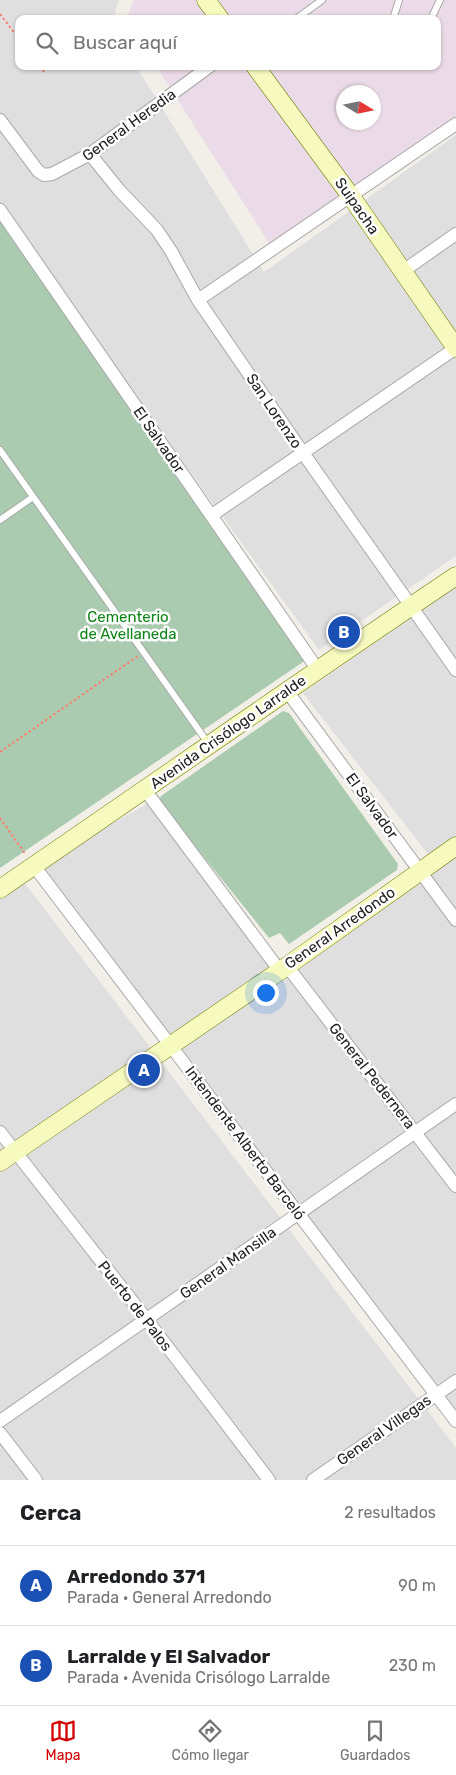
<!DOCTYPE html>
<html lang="es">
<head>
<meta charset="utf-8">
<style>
  :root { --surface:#fff; --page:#f6f6f6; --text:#202124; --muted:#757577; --line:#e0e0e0; --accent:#d40000 }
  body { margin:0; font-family:Rubik,sans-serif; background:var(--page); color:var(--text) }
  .compass { position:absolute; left:336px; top:85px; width:45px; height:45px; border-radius:50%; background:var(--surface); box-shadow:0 1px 4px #0004; rotate:100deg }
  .you { position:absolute; left:265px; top:992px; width:18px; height:18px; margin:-12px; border:4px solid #fff; border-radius:50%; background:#1a73e8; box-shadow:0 0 0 8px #1a73e833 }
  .badge { display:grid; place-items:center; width:32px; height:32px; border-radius:50%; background:var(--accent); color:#fff; font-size:16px; font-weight:700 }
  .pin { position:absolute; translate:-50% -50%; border:2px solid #fff; box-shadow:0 1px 5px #0006 }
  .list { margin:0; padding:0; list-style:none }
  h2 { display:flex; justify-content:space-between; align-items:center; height:65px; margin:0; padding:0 20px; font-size:21px }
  h2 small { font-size:16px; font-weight:400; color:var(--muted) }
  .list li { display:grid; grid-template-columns:32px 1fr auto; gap:15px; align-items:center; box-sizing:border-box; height:80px; padding:0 20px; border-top:1px solid var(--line) }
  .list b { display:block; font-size:19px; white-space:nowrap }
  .list p { margin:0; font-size:16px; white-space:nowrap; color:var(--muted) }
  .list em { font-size:16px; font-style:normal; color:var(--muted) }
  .icon { flex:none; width:28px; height:28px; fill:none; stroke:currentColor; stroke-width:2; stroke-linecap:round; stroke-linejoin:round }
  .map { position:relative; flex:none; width:456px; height:1480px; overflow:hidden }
  .search { position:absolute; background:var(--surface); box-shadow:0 1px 4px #0004; left:15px; right:15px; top:15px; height:55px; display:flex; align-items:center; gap:12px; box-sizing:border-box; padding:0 18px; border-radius:10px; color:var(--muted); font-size:19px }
  .sheet { height:225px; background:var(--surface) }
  nav { display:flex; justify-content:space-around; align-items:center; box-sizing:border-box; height:70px; border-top:1px solid var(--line); background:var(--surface); font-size:14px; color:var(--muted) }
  nav a { display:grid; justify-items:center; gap:2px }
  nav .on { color:var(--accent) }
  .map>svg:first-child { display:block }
  .residential { fill:#e0dfdf }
  .industrial { fill:#ebdbe8; fill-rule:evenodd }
  .cemetery { fill:#aacbaf }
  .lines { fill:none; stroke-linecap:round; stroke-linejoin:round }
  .lane-casing { stroke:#a9a9a9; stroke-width:8 }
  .street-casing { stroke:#a9a9a9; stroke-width:14 }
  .secondary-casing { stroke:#707d05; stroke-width:19 }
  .path { stroke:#fa8072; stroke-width:2; stroke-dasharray:2.5 2.5; stroke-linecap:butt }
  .lane { stroke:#fff; stroke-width:6 }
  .street { stroke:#fff; stroke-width:12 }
  .secondary { stroke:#f7fabf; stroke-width:18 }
  .labels { text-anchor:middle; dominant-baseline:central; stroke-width:5; stroke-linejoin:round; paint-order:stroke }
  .street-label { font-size:15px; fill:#222; stroke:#fff }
  .park-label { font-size:15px; fill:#0c8416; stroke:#fff }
</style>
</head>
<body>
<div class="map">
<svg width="456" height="1480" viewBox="0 0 456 1480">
  <rect width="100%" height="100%" fill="#f2efe9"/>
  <path class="residential" d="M0,0H119L113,19H19V66H136L264,272L456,135V556L319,650L0,210Z
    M456,587V1411L40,865L161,796L285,976L438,867L303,693Z
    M20,877L456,1448V1480H0V891Z"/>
  <path class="industrial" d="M134,0H456V116L271,246L156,66H437V19H126ZM344,92H374V122H344Z"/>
  <path class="cemetery" d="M0,213L306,660L0,868Z
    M283,711L289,713L398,864L397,870L289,944L280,933L269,938L159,801L161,796Z"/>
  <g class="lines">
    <defs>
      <path id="lane" d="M296,19L322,0
        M393,19L399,0
        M431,19L440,0
        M0,450L208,743
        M0,520L33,497"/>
      <path id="street" d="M0,120L38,171L44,175L52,174L90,154L210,66
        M90,154L119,190L157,230L171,251L198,300L303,453L456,670
        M0,210L318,670
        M403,271L456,234
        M198,300L456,124
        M212,515L456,348
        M287,691L456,920
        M145,790L280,971
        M34,866L456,1421
        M287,966L456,1186
        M0,1132L147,1320L269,1480
        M0,1421L456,1104
        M0,1433L36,1480
        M313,1480L456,1381"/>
      <path id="secondary" d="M206,0L220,19
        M255,66L350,195L456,348
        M0,889C152,785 303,679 456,576
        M0,1162L287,966L456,846"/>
    </defs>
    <use href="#lane" class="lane-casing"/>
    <use href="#street" class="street-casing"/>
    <use href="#secondary" class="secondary-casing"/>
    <path class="path" d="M0,14L19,39
      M40,66L44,72
      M0,752L138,656
      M0,818L26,855"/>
    <use href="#lane" class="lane"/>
    <use href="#street" class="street"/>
    <use href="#secondary" class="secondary"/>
  </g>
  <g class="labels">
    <g class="street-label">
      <text transform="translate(129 125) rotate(-36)">General Heredia</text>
      <text transform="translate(357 206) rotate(55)">Suipacha</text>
      <text transform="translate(274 411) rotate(56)">San Lorenzo</text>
      <text transform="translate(159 440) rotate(55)">El Salvador</text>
      <text transform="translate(228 732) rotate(-35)">Avenida Crisólogo Larralde</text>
      <text transform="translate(372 806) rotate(54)">El Salvador</text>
      <text transform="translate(340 928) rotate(-35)">General Arredondo</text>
      <text transform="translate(372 1076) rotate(52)">General Pedernera</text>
      <text transform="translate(245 1143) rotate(53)">Intendente Alberto Barceló</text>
      <text transform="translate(228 1263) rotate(-35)">General Mansilla</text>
      <text transform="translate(135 1306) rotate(52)">Puerto de Palos</text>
      <text transform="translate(384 1430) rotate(-35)">General Villegas</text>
    </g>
    <g class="park-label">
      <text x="128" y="617">Cementerio<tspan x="128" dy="17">de Avellaneda</tspan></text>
    </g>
  </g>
</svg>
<svg class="compass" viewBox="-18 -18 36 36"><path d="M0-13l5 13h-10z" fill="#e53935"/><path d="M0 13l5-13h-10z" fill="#757577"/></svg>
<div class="you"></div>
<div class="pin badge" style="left:144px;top:1070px;background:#1a4fb4">A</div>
<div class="pin badge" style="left:344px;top:632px;background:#1a4fb4">B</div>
<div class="search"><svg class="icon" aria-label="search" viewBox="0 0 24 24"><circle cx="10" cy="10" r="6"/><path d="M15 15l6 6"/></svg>Buscar aquí</div>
</div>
<section class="sheet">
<h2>Cerca<small>2 resultados</small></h2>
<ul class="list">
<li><span class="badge" style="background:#1a4fb4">A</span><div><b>Arredondo 371</b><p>Parada · General Arredondo</p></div><em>90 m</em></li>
<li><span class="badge" style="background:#1a4fb4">B</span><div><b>Larralde y El Salvador</b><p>Parada · Avenida Crisólogo Larralde</p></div><em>230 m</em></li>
</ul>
</section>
<nav>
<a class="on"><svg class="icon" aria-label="map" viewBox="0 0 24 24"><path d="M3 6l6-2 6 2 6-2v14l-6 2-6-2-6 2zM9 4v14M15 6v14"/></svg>Mapa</a>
<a><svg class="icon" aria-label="directions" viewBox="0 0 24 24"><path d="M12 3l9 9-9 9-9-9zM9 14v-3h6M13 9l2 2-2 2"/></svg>Cómo llegar</a>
<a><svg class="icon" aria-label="saved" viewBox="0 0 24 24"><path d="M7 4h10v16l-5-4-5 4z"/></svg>Guardados</a>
</nav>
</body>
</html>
